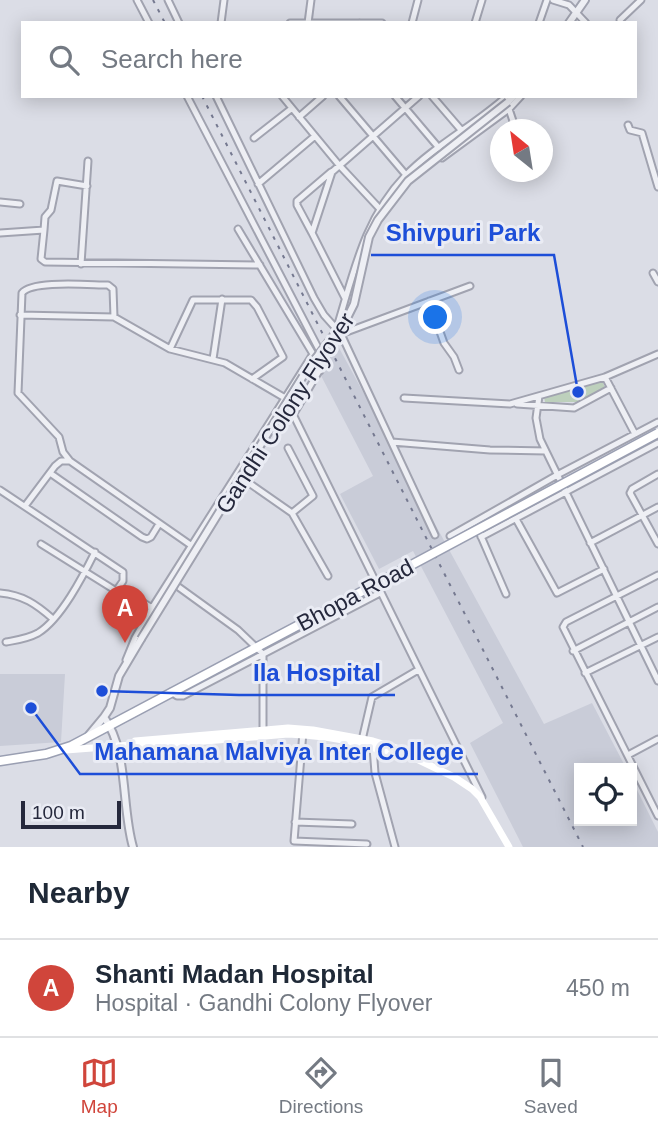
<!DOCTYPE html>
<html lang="en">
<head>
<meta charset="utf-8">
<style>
  :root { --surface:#fff; --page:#f6f6f7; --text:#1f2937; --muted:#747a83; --line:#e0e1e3; --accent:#d0453b }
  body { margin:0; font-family:Arial,sans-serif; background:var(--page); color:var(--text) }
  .controls { position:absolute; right:21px; bottom:21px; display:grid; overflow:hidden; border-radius:0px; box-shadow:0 4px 18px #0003 }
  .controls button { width:63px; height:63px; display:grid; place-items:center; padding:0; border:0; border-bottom:2px solid var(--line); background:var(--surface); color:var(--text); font:35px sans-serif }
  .compass { position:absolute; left:490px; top:119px; width:63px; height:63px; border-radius:50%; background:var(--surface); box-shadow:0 4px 18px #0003; rotate:330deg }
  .scale { position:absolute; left:21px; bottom:18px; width:100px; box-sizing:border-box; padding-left:7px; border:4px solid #25283c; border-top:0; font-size:19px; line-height:24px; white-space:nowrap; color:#25283c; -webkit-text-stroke:5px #eaecf4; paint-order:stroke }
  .you { position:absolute; left:436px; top:318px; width:24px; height:24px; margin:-18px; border:5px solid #fff; border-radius:50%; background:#1a73e8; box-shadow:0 0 0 10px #1a73e833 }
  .badge { display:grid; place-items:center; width:46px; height:46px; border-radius:50%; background:var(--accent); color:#fff; font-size:23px; font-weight:700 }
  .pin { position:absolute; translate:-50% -58px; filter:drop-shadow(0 2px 4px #0008) }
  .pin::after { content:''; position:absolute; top:37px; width:24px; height:21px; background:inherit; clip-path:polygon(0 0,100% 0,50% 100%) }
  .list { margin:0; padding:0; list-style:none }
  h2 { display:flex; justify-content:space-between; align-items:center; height:91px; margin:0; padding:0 28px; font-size:30px }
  h2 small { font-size:23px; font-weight:400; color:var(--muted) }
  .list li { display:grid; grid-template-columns:46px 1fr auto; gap:21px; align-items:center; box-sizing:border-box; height:98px; padding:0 28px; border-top:2px solid var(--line) }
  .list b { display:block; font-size:26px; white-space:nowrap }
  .list p { margin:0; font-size:23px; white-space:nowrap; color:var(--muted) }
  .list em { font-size:23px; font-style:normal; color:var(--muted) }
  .icon { flex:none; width:38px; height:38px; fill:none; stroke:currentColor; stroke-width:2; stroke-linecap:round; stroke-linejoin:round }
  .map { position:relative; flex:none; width:658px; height:847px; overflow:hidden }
  .search { position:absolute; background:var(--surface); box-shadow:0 4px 18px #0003; left:21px; right:21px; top:21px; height:77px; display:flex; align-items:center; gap:18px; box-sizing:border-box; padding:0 24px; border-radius:0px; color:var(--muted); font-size:26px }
  .sheet { height:189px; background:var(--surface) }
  nav { display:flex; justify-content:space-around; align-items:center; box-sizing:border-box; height:98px; border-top:2px solid var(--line); background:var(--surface); font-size:19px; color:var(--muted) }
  nav a { display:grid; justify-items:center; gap:4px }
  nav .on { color:var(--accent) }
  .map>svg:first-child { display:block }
  .built { fill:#c9ccd8 }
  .green { fill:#bdd0bc }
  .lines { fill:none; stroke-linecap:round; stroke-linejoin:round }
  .minor-casing { stroke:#a1a3b0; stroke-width:9 }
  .tertiary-casing { stroke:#a1a3b0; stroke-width:10 }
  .primary-casing { stroke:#9a9fb2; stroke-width:11 }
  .minor { stroke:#eeeff4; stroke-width:5 }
  .tertiary { stroke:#eeeff4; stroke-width:6 }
  .secondary { stroke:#fff; stroke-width:7 }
  .primary { stroke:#fff; stroke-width:8 }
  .rail { stroke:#757990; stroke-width:2; stroke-dasharray:3.5 7; stroke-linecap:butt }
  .tertiary-bridge-casing { stroke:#a1a3b0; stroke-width:10; stroke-linecap:butt }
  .primary-bridge-casing { stroke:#9a9fb2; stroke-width:11; stroke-linecap:butt }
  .tertiary-bridge { stroke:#eeeff4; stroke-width:6 }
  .primary-bridge { stroke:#fff; stroke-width:8 }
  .labels { text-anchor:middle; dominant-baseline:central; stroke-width:6; stroke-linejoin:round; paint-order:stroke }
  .street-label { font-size:23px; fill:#25283c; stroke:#eaecf4 }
  .leader { fill:none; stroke:#1d4ed8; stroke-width:2.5 }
  .callout-dot { fill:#1d4ed8; stroke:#eaecf4; stroke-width:2.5 }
  .callout-label { font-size:24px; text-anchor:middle; font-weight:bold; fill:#1d4ed8; stroke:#eaecf4; stroke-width:6; stroke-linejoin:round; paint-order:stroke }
</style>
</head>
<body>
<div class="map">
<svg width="658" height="847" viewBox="0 0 658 847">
  <rect width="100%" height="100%" fill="#dbdde6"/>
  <path class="built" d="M338,346L544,724L592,703L626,768H579V821H632V780L658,832V847H523L470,743L503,723L413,551L379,569L340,494L373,476L316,366Z
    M0,674H65L61,742L0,746Z"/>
  <path class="green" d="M602,380L605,388L578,402H545L544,397Z"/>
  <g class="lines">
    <defs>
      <path id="minor" d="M137,0L149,23
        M168,0L179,23
        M553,0L569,5L586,23
        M620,20L641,0
        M221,23L224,0
        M290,23H359
        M308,23L311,0
        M360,23H382
        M412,23L418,0
        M475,23L482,0
        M539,23L547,0
        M187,96L325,361L293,415
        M216,96L314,298L324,315L341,334L435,535
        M282,96L339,165L379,208
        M339,96L406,175
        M395,96L439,148
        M432,96L462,131
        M509,109L516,130
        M299,117L323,96
        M628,125L630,130L642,133L658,187
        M254,138L291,109
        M442,158L509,109L521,96
        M258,184L315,136
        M0,202L20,204
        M238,229L313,354L320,371
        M44,230L45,217L51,210L57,181L87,186
        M0,233L44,230L41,259L45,262L260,265
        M312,233L297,205V201L331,172
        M81,264L88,161
        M653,273L658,282
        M345,298L312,233L332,172L419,96
        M429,301L444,343L454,357L459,370
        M20,315L114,317L170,349L225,363L285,398L482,797
        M337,327C354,272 364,219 405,176C435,145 475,125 507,96
        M341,334L470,286
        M170,349L193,300H251L257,307L283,357L252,379
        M213,359L222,299
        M605,377L635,434
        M539,396L536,418L540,439L658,681
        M404,398L510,404L605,377L658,354
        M517,404L574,408L611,388
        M392,442L490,450L546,451
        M288,448L313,496L292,513
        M70,461L63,452L59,437L18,393L22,293C32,280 89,285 108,285L113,289L114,317
        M50,473L142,537L147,539L151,537L159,524
        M658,474L632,489L630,493L658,544
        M239,476L292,513L328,576
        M0,490L123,572V581L116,591
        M25,506L55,466L61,461H70L192,546
        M516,519L557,593L604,569
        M480,534L506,594
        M450,536L559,474L658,422
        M481,537L658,443
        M590,543L658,507
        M41,544L113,589L134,597L152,608
        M658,575L566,622L563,627L658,816
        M173,583L238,630L263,654V730
        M0,593C23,595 36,604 53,619
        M6,642C17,640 27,639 38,633C61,619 83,576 95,552
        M573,651L658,607
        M126,660L135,638L152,608L313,354
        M585,673L658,637
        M171,692L177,696H183L380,593
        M303,732L294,841L367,844
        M362,740L372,697L418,670
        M373,747L375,773L395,847
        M628,755L658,739
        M295,822L352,824"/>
      <path id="tertiary" d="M569,23L585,0
        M508,102L514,96
        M89,735L104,717
        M133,847C121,806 129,752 104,717L110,708L119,676L141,639"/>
      <path id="primary" d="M0,761L46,754L71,746L346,600"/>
    </defs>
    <use href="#minor" class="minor-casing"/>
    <use href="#tertiary" class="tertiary-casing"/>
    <use href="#primary" class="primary-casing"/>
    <use href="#minor" class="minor"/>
    <use href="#tertiary" class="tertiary"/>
    <path class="secondary" d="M131,745L135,741L288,728L313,730L373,741L400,749L404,753L454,777L472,789L480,797L509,847
      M66,750L131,745L134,747L288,734C313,735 337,738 361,744C375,747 390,756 404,753"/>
    <use href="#primary" class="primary"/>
    <path class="rail" d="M153,0L165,23
      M202,96L583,847"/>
    <defs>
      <path id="tertiary-bridge" d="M141,639L308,368L347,318L354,304L369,237L378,220L408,181L508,102"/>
      <path id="primary-bridge" d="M346,600L658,433"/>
    </defs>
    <use href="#tertiary-bridge" class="tertiary-bridge-casing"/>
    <use href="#primary-bridge" class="primary-bridge-casing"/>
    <use href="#tertiary-bridge" class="tertiary-bridge"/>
    <use href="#primary-bridge" class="primary-bridge"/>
  </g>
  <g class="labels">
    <g class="street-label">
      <text transform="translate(285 413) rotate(-57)">Gandhi Colony Flyover</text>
      <text transform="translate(355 595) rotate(-28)">Bhopa Road</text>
    </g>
  </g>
  <path class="leader" d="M578 392L554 255H371M102 691L239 695H395M31 708L80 774H478"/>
  <g class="callout-dot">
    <circle cx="578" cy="392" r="7"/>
    <circle cx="102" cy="691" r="7"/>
    <circle cx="31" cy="708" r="7"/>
  </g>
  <g class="callout-label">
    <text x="463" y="241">Shivpuri Park</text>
    <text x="317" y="681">Ila Hospital</text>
    <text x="279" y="760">Mahamana Malviya Inter College</text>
  </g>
</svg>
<div class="controls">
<button><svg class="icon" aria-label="locate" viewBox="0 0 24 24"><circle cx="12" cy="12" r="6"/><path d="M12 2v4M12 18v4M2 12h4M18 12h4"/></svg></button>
</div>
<svg class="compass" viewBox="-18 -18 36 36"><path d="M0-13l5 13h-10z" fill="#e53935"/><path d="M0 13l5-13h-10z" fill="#747a83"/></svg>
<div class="scale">100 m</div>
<div class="you"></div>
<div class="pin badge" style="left:125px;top:643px">A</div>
<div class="search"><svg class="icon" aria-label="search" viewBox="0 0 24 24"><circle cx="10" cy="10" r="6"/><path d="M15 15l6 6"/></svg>Search here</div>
</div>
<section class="sheet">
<h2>Nearby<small></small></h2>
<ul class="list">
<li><span class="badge">A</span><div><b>Shanti Madan Hospital</b><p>Hospital · Gandhi Colony Flyover</p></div><em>450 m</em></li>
</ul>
</section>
<nav>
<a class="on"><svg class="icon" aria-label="map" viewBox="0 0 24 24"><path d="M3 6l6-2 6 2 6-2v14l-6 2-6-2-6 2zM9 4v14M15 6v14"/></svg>Map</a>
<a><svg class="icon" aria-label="directions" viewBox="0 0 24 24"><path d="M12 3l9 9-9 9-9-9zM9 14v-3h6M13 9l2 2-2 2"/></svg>Directions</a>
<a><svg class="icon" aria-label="saved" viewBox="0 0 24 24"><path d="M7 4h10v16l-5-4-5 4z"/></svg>Saved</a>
</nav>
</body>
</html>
